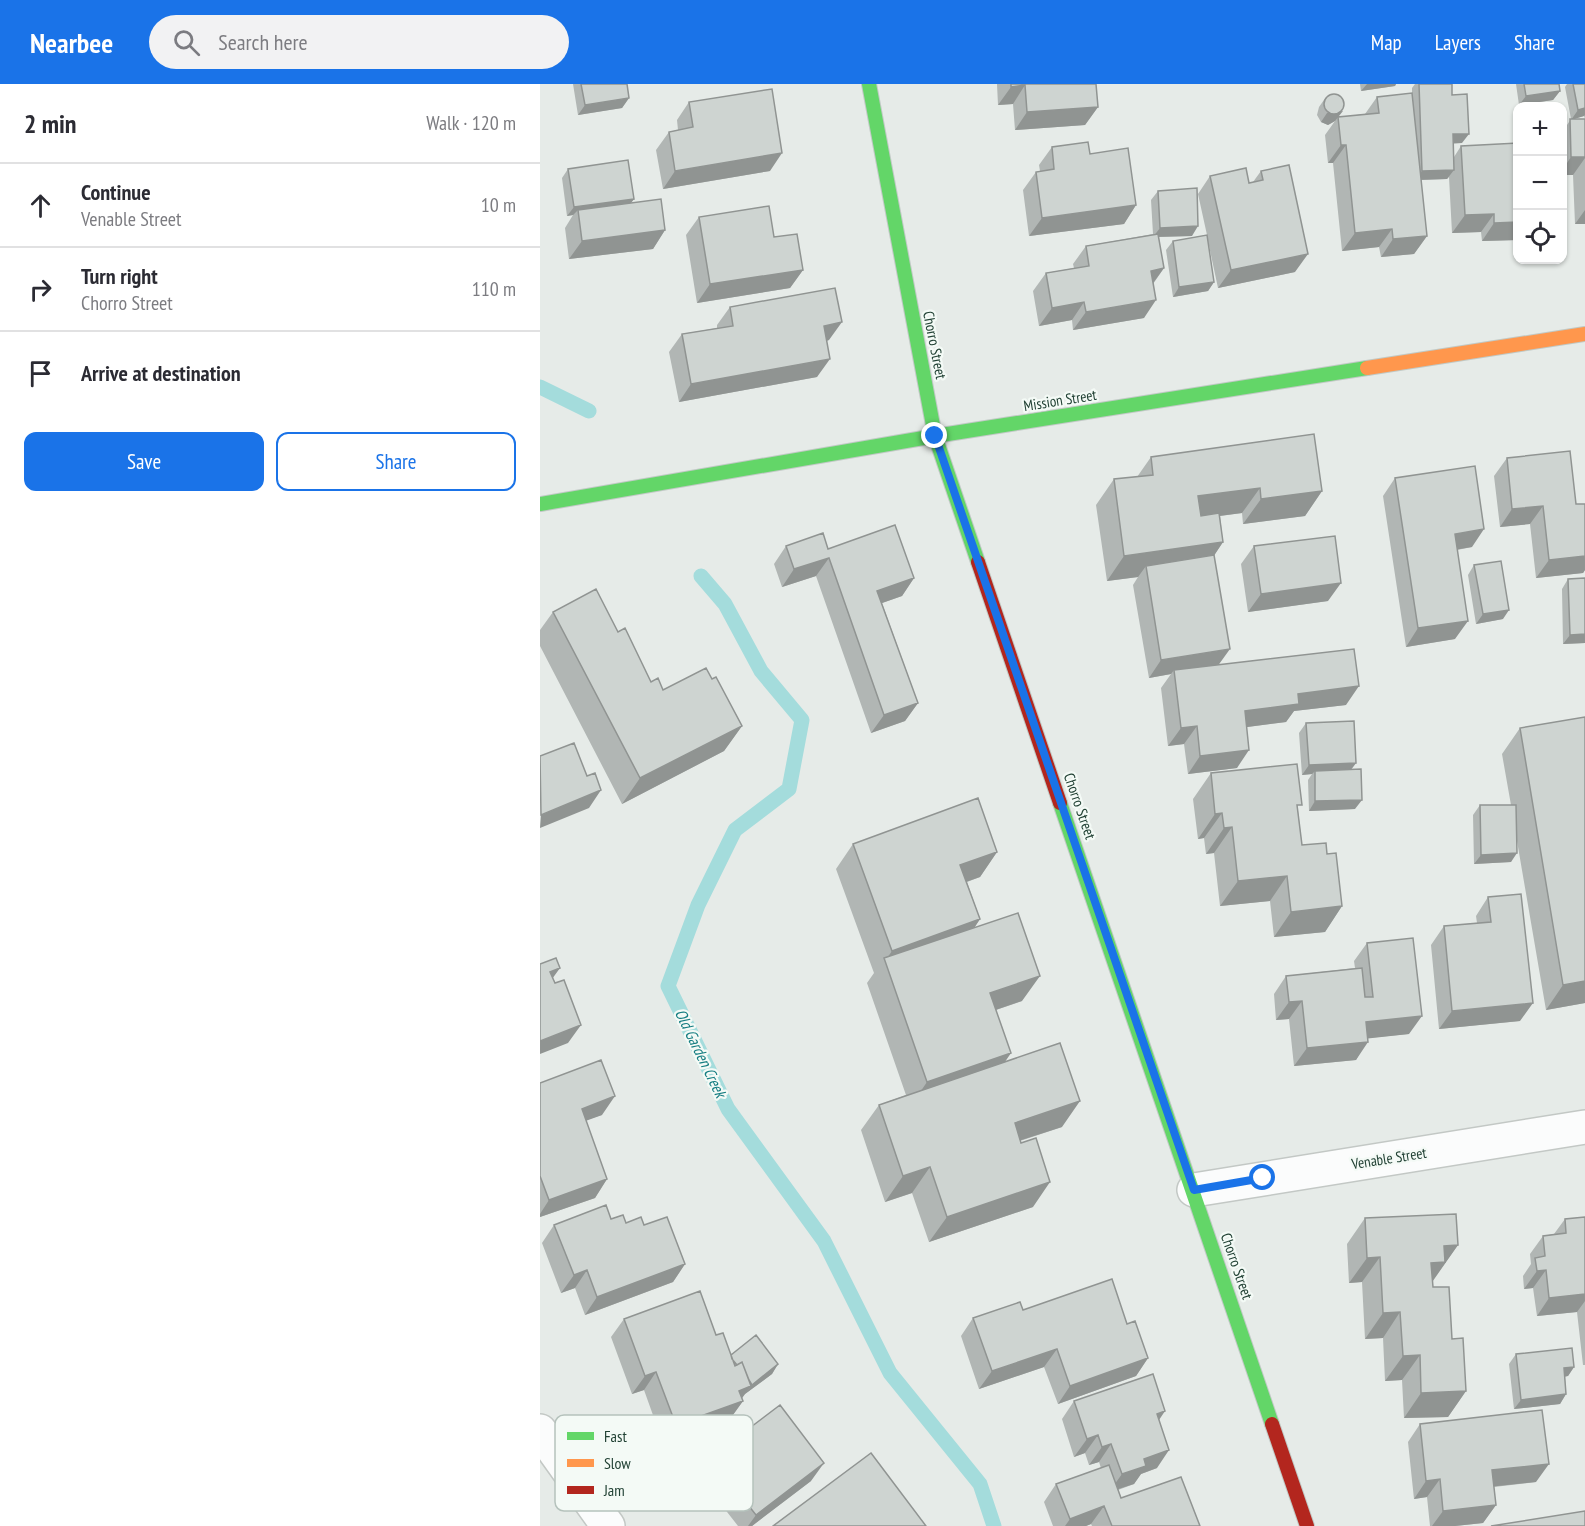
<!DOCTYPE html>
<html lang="en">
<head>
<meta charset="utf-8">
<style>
  :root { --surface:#fff; --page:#f2f2f3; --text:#2b2b33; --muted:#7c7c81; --line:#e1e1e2; --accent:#1a73e8 }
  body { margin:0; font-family:"PT Sans Narrow",sans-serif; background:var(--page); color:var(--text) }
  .controls { position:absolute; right:18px; top:18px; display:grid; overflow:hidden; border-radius:12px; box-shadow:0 2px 4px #0004 }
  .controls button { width:54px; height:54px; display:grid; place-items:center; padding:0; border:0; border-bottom:2px solid var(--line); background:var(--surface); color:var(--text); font:30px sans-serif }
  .stop { position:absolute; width:18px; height:18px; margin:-14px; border:4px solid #1a73e8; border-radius:50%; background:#fff }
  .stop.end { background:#1a73e8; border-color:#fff; box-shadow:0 2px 6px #0008 }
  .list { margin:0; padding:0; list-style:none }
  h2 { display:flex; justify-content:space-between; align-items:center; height:78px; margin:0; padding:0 24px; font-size:26px }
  h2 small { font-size:20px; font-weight:400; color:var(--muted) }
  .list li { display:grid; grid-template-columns:39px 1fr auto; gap:18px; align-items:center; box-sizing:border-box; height:84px; padding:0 24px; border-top:2px solid var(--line) }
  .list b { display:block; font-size:22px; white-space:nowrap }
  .list p { margin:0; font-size:20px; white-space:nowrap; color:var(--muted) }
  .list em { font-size:20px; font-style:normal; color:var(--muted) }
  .actions { display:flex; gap:12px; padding:18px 24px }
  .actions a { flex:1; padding:14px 0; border:2px solid var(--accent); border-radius:12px; text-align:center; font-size:21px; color:var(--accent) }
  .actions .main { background:var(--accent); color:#fff }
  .icon { flex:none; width:33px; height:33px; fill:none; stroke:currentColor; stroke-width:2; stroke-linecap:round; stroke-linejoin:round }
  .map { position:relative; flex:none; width:1045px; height:1442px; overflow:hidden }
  header { display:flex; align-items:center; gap:36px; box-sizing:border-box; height:84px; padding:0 30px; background:var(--accent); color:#fff }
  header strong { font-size:28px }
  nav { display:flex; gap:33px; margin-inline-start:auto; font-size:21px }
  .search { width:420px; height:54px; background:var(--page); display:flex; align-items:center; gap:15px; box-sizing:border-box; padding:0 21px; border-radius:33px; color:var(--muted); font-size:22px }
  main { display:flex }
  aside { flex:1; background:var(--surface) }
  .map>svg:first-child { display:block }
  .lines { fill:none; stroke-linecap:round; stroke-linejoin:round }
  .stream { stroke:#a4dcdc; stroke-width:15 }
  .street-casing { stroke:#c3c8c5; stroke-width:36 }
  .fast-casing { stroke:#c1c9c5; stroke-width:16 }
  .slow-casing { stroke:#c1c9c5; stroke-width:16 }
  .jam-casing { stroke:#c1c9c5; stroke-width:16 }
  .street { stroke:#fbfcfc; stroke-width:33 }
  .fast { stroke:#63d668; stroke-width:14 }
  .slow { stroke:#ff974d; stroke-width:14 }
  .jam { stroke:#b3261e; stroke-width:14 }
  .wall { fill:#b1b6b4; fill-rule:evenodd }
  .shaded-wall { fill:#909492 }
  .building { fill:#ced4d1; stroke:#909492; stroke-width:1.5 }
  .route { stroke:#1a73e8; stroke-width:8 }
  .labels { text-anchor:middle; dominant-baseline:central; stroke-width:4.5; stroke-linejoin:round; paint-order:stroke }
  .street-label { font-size:15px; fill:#214134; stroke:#f4faf6 }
  .water-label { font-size:16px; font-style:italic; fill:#167e82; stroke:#f4faf6 }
  .key { fill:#f4faf6; stroke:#b5c2bc; stroke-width:1.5 }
  .key-label { font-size:16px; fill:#214134 }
</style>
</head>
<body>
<header>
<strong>Nearbee</strong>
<div class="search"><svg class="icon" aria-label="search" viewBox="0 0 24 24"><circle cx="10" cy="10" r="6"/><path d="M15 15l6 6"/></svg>Search here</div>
<nav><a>Map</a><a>Layers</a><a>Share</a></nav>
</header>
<main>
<aside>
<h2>2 min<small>Walk · 120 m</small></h2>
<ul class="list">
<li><svg class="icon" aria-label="ahead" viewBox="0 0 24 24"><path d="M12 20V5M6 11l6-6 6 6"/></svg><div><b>Continue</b><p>Venable Street</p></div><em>10 m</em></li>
<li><svg class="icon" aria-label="right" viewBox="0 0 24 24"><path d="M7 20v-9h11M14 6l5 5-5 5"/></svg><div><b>Turn right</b><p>Chorro Street</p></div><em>110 m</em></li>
<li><svg class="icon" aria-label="arrive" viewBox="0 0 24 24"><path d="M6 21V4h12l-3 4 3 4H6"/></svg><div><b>Arrive at destination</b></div></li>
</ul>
<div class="actions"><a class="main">Save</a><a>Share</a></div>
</aside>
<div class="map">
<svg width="1045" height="1442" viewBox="0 0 1045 1442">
  <rect width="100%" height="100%" fill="#e6ebe8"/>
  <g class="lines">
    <path class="stream" d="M0,303L49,327
      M161,492L185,520L221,587L262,636L249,705L195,746L158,821L128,902L188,1025L284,1157L350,1289L440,1400L454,1442"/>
    <defs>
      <path id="street" d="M654,1106L1045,1043
        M0,1347L68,1442"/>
      <path id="fast" d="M329,0L395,352L438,478
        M0,420L395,352L827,284
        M520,719L732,1340"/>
      <path id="slow" d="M827,284L1045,250"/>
      <path id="jam" d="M438,478L520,719
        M732,1340L767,1442"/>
    </defs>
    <use href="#street" class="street-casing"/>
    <use href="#fast" class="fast-casing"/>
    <use href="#slow" class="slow-casing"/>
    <use href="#jam" class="jam-casing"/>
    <use href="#street" class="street"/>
    <use href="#fast" class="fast"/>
    <use href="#slow" class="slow"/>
    <use href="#jam" class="jam"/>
  </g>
  <path class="wall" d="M33,0H87L89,14L82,24L38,31Z
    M457,0H556L558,23L545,41L475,46L473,20L458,21Z
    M820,0H856L855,2L821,7Z
    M875,0H912V11L922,59H914V73L921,62L978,59V156L942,157L941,148L912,149L909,93L907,95L881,96L887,152L874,170L841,173L839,163L802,167L793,79H788L785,51L795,37L788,41L781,38L777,31L779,23L786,13L799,33L825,30L837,13L872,9V4Z
    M976,0H1019L1020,7L1013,16L979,21Z
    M1027,0H1045V140H1035L1033,91H1023V47L1031,35L1025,3ZM1044,32L1045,35H1033Z
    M149,18L230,87L123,105L116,66L129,48L138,46L137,36Z
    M512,63L596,121L584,140L489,152L483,106L496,88L500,87L499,81Z
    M28,85L94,115L91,119L125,146L113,165L29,175L25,144L33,131L27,132L22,94Z
    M721,87L755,188L678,204L668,157L674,198L668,207L633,213L626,166L633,157L667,151L658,110L670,92L709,99L713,98Z
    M618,107L652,152L618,153L624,184L613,200L604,234L533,246L532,236L499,242L493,207L506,189L534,184L533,180L546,162L613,150L611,116Z
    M159,133L234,153L263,186L250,204L157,219L146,151Z
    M190,223L289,256L287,257L277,293L139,318L129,268L142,250L177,244V241Z
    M611,373L782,407L765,432L703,440L702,429L680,432L683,458L674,471L678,581L806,621L754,627L746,638L707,643L697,684L648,690L644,660L628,662L621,604L631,590L609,594L593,501L598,493L567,497L556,421L574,395L597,393Z
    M967,374L1036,420H1045V486L1043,489L996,494L990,440L960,443L954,392Z
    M855,394L932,463L917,466L915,555L866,563L843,412Z
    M246,462L288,465L374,494L362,512L342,519L378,619L365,637L331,649L276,492L242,503L234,480Z
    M714,462L788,517L708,528L701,480Z
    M934,481L963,535L936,540L928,491Z
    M1045,494V559L1023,560L1022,505L1028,495Z
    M13,528L78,548L111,598L123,606L172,595L202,642L184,667L82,720L0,562V546Z
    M1045,633V919L1006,926L977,757L971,778L934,780L933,731L940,721H971L962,670L980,644Z
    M766,639L816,679L811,686L815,725L769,727L768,696L772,690L762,691L759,649Z
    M671,689L758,727L762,761L787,770L802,822L785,848L734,853L730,817L680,822L674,769L666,770L664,754L658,755L653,715Z
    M313,760L457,768L440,793L427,798L440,835L434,844L482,917L456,926L465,978L522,1043L480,1057L493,1123L389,1158L372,1109L345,1118L321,1046L339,1021L366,1011L327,899L334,889L296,785Z
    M948,813L980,937L899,945L891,861L904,842L937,839L936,832Z
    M827,859L869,950L828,954L816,976L754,982L749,935L736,936L734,910L746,892L815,884L814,877Z
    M0,999L62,1031L46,1036L67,1095L55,1114L0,1133Z
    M1045,1133V1281H1043L1037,1228L997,1232L993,1204L984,1205L983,1192L991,1180L990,1170L1003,1152L1014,1150L1025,1135Z
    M825,1134L918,1161L892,1197L893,1203L912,1255L926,1307L908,1333L864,1334L862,1296L845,1297L843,1254L825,1255L822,1198L809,1199L807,1160Z
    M71,1135L86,1139L104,1141L145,1180L133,1198L45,1231L35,1204L21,1209L2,1159L14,1141Z
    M483,1226L587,1240L608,1274L596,1292L518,1320L504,1283L439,1305L421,1252L433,1234Z
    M84,1235L191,1271L238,1280L232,1290L205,1310L202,1314L203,1317L190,1335L123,1359L104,1306L92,1310L71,1253Z
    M976,1270L1034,1283L1028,1292L1025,1293L1026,1310L1020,1320L974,1325L969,1280Z
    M534,1317L619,1336L617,1384L601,1390L594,1400L578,1406L581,1414L660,1442H552L551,1440L546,1442H513L504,1418L516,1400L561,1384L559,1378L549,1381L545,1369L534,1373L522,1335Z
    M880,1340L996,1398L954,1403L956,1421L943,1439L915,1442H890L887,1413L874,1415L868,1358Z
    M199,1352L271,1397L212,1442H198L152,1383L164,1365Z"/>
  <path class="shaded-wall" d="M827,0H856L855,2L821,7Z
    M485,1L473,20L458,21L471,3Z
    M1020,7L1013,16L979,21L986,12Z
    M89,14L82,24L38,31L45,21Z
    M558,23L545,41L475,46L487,28Z
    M1045,24V31L1044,32L1031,36L1038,26Z
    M803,27L795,37L788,41L781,38L787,29Z
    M913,50H929L922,59L907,60Z
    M801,61H806L793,79H788Z
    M242,69L230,87L123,105L135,87Z
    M1031,73H1045V74L1033,91H1023V85Z
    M914,86L907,95L875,96L882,87Z
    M94,115L87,124L38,126L33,131L27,132L34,123Z
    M596,121L584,140L489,152L502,134Z
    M1045,126V140H1035Z
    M954,130L941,148L912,149L925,131Z
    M978,138V156L942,157L954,139Z
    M658,142L652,152L613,153L620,144Z
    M852,145L839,163L802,167L815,149Z
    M125,146L113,165L29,175L42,157Z
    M887,152L874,170L841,173L853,155Z
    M768,170L755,188L678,204L691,186Z
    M624,184L611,202V187Z
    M263,186L250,204L157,219L170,200Z
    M674,198L668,207L633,213L639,203Z
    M616,216L604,234L533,246L546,228Z
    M544,218L532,236L499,242L512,224Z
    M302,238L289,256L271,260L284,242Z
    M290,275L277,293L139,318L151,300Z
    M720,404L702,429L640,437L658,412Z
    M782,407L765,432L703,440L721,415Z
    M1003,422L990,440L960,443L972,425Z
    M944,445L932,463L902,468L915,450Z
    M683,458L666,484L606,482L598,493L567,497L584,472Z
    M1045,472V486L1043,489L996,494L1009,476Z
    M289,474L276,492L242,503L254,485Z
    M374,494L362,512L325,525L337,507Z
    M801,499L788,517L708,528L721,510Z
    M969,526L963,535L936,540L943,530Z
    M928,537L915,555L866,563L878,544Z
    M1045,550V559L1023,560L1030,551Z
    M690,565L677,583L634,586L631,590L609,594L621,576Z
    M819,602L806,621L754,627L746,638L692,645L705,627L758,610Z
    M378,619L365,637L331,649L344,631Z
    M202,642L184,667L82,720L100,694Z
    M657,642L644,660L628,662L641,644Z
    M709,666L697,684L648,690L660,672Z
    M816,679L809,688L775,687L772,690L762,691L769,681Z
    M61,706L49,724L0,744L1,731Z
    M822,716L815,725L769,727L775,717Z
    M682,729L664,754L658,755L675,730Z
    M692,743L674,769L666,770L684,744Z
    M457,768L440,793L403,806L420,781Z
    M977,769L971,778L934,780L941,771Z
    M747,792L730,817L680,822L698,797Z
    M802,822L785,848L734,853L751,828Z
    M440,835L423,861L345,877L352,867Z
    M20,884L7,902L10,888Z
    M500,892L482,917L432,934L450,909Z
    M1045,897V919L1006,926L1023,901Z
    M762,917L749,935L736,936L749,918Z
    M993,919L980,937L899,945L912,927Z
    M882,932L869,950L814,956L826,938Z
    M41,941L28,959L0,970V957Z
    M828,958L816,976L754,982L767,964Z
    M471,969L454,994L370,1023L387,998Z
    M75,1012L62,1031L29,1043L42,1025Z
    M540,1017L522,1043L457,1064L475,1039Z
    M390,1083L372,1109L345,1118L363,1092Z
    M67,1095L55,1114L0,1133V1130L9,1116Z
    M510,1098L493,1123L389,1158L407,1133Z
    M918,1161L888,1204L874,1205L904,1162Z
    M840,1173L822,1198L809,1199L827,1174Z
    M145,1180L133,1198L45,1231L57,1213Z
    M47,1186L35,1204L21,1209L34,1191Z
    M1006,1186L993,1204L984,1205L997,1187Z
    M1045,1210V1217L1037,1228L997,1232L1009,1214Z
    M860,1228L843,1254L825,1255L843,1229Z
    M517,1265L504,1283L439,1305L452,1287Z
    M880,1271L862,1296L845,1297L863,1272Z
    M608,1274L596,1292L518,1320L530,1302Z
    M238,1280L232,1290L205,1310L212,1301Z
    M1034,1283L1028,1292L1017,1293L1024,1284Z
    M116,1288L104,1306L92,1310L105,1292Z
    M211,1302L199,1318L203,1317L190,1335L123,1359L136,1341L199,1307Z
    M926,1307L908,1333L864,1334L881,1309Z
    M1026,1310L1020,1320L974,1325L981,1316Z
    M625,1327L613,1345L617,1330Z
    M558,1351L545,1369L534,1373L547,1355Z
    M571,1360L559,1378L549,1381L562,1363Z
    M629,1366L617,1384L601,1390L594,1400L569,1408L582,1390L604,1375Z
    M284,1379L271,1397L212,1442H208L216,1431Z
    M1009,1380L996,1398L939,1404L952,1386Z
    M900,1395L887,1413L874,1415L886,1397Z
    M956,1421L943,1439L915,1442H892L903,1427Z
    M564,1422L551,1440L546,1442H525L530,1435Z"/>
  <path class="building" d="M41,0H87L89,14L45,21Z
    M471,0H556L558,23L487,28L485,1L471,3Z
    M879,0H912V11L927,10L929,50H913L914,86L882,87Z
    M984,0H1019L1020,7L986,12Z
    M1033,0H1045V24L1038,26Z
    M232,5L242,69L135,87L129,48L153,43L149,18Z
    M872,9L887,152L853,155L852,145L815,149L806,61H801L798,33L839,29L837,13Z
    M784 20a10 10 0 1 1 20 0a10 10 0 1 1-20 0Z
    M1030,35H1045V73H1031Z
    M548,58L550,70L588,64L596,121L502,134L496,88L514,85L512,63Z
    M978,59V138L954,139V130L925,131L921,62Z
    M88,76L94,115L34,123L28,85Z
    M749,81L768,170L691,186L670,92L706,84L709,99L723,96L721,87Z
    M657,104L658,142L620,144L618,107Z
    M121,115L125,146L42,157L38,126Z
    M229,122L234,153L257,150L263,186L170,200L159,133Z
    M618,150L624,184L611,187L616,216L546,228L544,218L512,224L506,189L549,182L546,162Z
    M667,151L674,198L639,203L633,157Z
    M295,204L302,238L284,242L290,275L151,300L142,250L193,242L190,223Z
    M774,350L782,407L721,415L720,404L658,412L661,432L679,429L683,458L584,472L574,395L613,391L611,373Z
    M1030,367L1036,420H1045V472L1009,476L1003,422L972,425L967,374Z
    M935,382L944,445L915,450L928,537L878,544L855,394Z
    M355,441L374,494L337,507L378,619L344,631L289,474L254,485L246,462L283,449L288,465Z
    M795,452L801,499L721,510L714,462Z
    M674,471L690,565L621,576L606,482Z
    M961,477L969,526L943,530L934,481Z
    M1045,494V550L1030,551L1028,495Z
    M56,505L78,548L85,544L111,598L118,594L123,606L166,584L172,595L176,593L202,642L100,694L13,528Z
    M814,565L819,602L758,610L759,620L705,627L709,666L660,672L657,642L641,644L634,586Z
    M1045,633V897L1023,901L980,644Z
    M814,637L816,679L769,681L766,639Z
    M34,659L47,692L55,689L61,706L1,731L0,672Z
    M757,680L762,721H757L762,761L786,759L787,770L796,769L802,822L751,828L747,792L698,797L692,743L684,744L682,729L675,730L671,689Z
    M821,685L822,716L775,717V687Z
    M438,714L457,768L420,781L440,835L352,867L313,760Z
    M940,721H976L977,769L941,771Z
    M981,810L993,919L912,927L904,842L951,838L948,813Z
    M478,829L500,892L450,909L471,969L387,998L344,874Z
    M873,854L882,932L826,938L828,958L767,964L762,917L749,918L746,892L822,884L825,913H833L827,859Z
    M16,874L20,884L10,888L15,899L24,896L41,941L0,957V880Z
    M520,959L540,1017L475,1039L481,1059L496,1054L510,1098L407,1133L390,1083L363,1092L339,1021Z
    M61,976L75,1012L42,1025L67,1095L9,1116L0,1092V999Z
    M66,1121L71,1135L83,1131L86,1139L101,1133L104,1141L127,1133L145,1180L57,1213L47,1186L34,1191L14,1141Z
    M916,1130L918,1161L904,1162L905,1178L891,1179L893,1203H909L912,1255L923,1254L926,1307L881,1309L880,1271L863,1272L860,1228L843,1229L840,1173L827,1174L825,1134Z
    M1045,1133V1210L1009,1214L1006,1186L997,1187L995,1174L1005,1172L1003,1152L1026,1149L1025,1135Z
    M572,1195L587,1240L595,1237L608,1274L530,1302L517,1265L452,1287L433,1234L480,1218L483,1226Z
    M160,1207L176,1251L183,1249L195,1282L202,1278L211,1302L199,1307L203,1317L136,1341L116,1288L105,1292L84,1235Z
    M216,1251L238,1280L212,1301L209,1296L202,1278L197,1281L192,1275L191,1271Z
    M1032,1264L1034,1283L1024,1284L1026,1310L981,1316L976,1270Z
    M613,1290L625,1327L617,1330L629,1366L604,1375L606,1382L582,1390L571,1360L562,1363L558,1351L547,1355L534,1317Z
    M240,1321L284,1379L216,1431L164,1365L192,1344L199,1352Z
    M1002,1326L1009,1380L952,1386L956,1421L903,1427L900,1395L886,1397L880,1340Z
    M331,1369L386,1442H233Z
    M569,1381L581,1414L641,1393L660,1442H572L564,1422L530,1435L516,1400Z
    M1045,1427V1442H951Z"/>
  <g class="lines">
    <path class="route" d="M395,352L654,1106L723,1094"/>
  </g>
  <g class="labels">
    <g class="street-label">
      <text transform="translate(395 261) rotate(79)">Chorro Street</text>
      <text transform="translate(520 316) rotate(-9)">Mission Street</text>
      <text transform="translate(540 722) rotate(71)">Chorro Street</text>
      <text transform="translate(849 1074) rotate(-9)">Venable Street</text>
      <text transform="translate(697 1182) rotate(71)">Chorro Street</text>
    </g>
    <g class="water-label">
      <text transform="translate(161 969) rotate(64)">Old Garden Creek</text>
    </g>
  </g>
  <rect x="15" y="1331" width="198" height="96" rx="9" class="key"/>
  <rect x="27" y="1348" width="27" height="8" fill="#63d668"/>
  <rect x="27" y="1375" width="27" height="8" fill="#ff974d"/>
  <rect x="27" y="1402" width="27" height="8" fill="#b3261e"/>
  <g class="key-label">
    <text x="64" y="1358">Fast</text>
    <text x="64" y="1385">Slow</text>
    <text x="64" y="1412">Jam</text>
  </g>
</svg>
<div class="controls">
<button>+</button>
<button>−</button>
<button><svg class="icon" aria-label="locate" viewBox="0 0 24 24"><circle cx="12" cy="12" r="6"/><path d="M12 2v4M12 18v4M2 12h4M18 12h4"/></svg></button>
</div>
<div class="stop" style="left:723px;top:1094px"></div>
<div class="stop end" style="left:395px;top:352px"></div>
</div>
</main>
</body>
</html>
